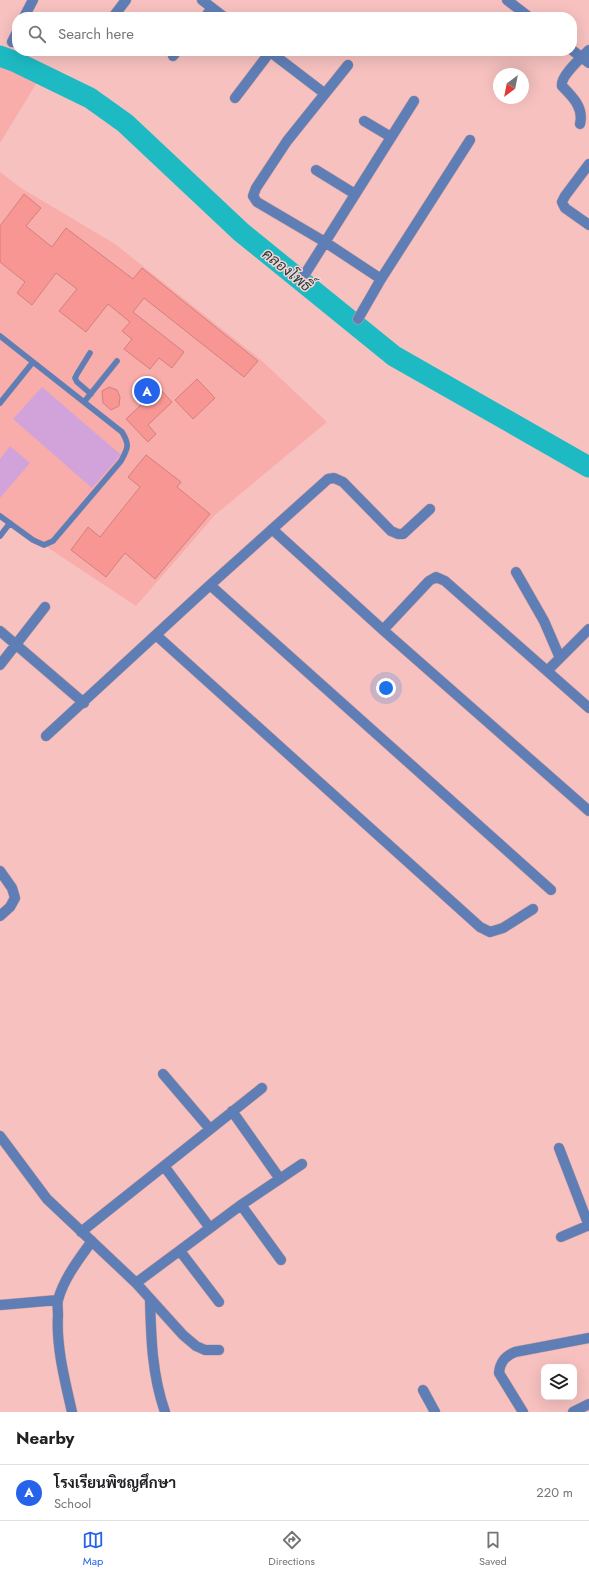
<!DOCTYPE html>
<html lang="en">
<head>
<meta charset="utf-8">
<style>
  :root { --surface:#fff; --page:#f2f2f2; --text:#202124; --muted:#757577; --line:#e0e0e0; --accent:#2563eb }
  body { margin:0; font-family:Jost,Sarabun,sans-serif; background:var(--page); color:var(--text) }
  .controls { position:absolute; right:12px; bottom:12px; display:grid; overflow:hidden; border-radius:8px; box-shadow:0 4px 16px #0002 }
  .controls button { width:36px; height:36px; display:grid; place-items:center; padding:0; border:0; border-bottom:1px solid var(--line); background:var(--surface); color:var(--text); font:20px sans-serif }
  .compass { position:absolute; left:493px; top:68px; width:36px; height:36px; border-radius:50%; background:var(--surface); box-shadow:0 4px 16px #0002; rotate:212deg }
  .you { position:absolute; left:386px; top:688px; width:14px; height:14px; margin:-10px; border:3px solid #fff; border-radius:50%; background:#1a73e8; box-shadow:0 0 0 6px #1a73e833 }
  .badge { display:grid; place-items:center; width:26px; height:26px; border-radius:50%; background:var(--accent); color:#fff; font-size:13px; font-weight:700 }
  .pin { position:absolute; translate:-50% -50%; border:2px solid #fff; box-shadow:0 1px 4px #0006 }
  .list { margin:0; padding:0; list-style:none }
  h2 { display:flex; justify-content:space-between; align-items:center; height:52px; margin:0; padding:0 16px; font-size:17px }
  h2 small { font-size:13px; font-weight:400; color:var(--muted) }
  .list li { display:grid; grid-template-columns:26px 1fr auto; gap:12px; align-items:center; box-sizing:border-box; height:56px; padding:0 16px; border-top:1px solid var(--line) }
  .list b { display:block; font-size:15px; white-space:nowrap }
  .list p { margin:0; font-size:13px; white-space:nowrap; color:var(--muted) }
  .list em { font-size:13px; font-style:normal; color:var(--muted) }
  .icon { flex:none; width:22px; height:22px; fill:none; stroke:currentColor; stroke-width:2; stroke-linecap:round; stroke-linejoin:round }
  .map { position:relative; flex:none; width:589px; height:1412px; overflow:hidden }
  .search { position:absolute; background:var(--surface); box-shadow:0 4px 16px #0002; left:12px; right:12px; top:12px; height:44px; display:flex; align-items:center; gap:10px; box-sizing:border-box; padding:0 14px; border-radius:16px; color:var(--muted); font-size:15px }
  .sheet { height:108px; background:var(--surface) }
  nav { display:flex; justify-content:space-around; align-items:center; box-sizing:border-box; height:56px; border-top:1px solid var(--line); background:var(--surface); font-size:11px; color:var(--muted) }
  nav a { display:grid; justify-items:center; gap:2px }
  nav .on { color:var(--accent) }
  .map>svg:first-child { display:block }
  .built { fill:#f8adaa }
  .green { fill:#d2a3da }
  .lines { fill:none; stroke-linecap:round; stroke-linejoin:round }
  .river { stroke:#1ebac3; stroke-width:21 }
  .building { fill:#f79693; stroke:#d1807e }
  .service-casing { stroke:#d0a09e; stroke-width:6 }
  .minor-casing { stroke:#d0a09e; stroke-width:11 }
  .service { stroke:#5f7eb6; stroke-width:5.5 }
  .minor { stroke:#5f7eb6; stroke-width:10 }
  .labels { text-anchor:middle; dominant-baseline:central; stroke-width:3; stroke-linejoin:round; paint-order:stroke }
  .water-label { font-size:15px; font-style:italic; fill:#1d3b3d; stroke:#f7d4d2 }
</style>
</head>
<body>
<div class="map">
<svg width="589" height="1412" viewBox="0 0 589 1412">
  <rect width="100%" height="100%" fill="#f6c1bf"/>
  <path class="built" d="M0,58L42,74L0,143Z
    M0,172L21,188L115,244L261,360L327,422L215,515L136,606L0,516Z"/>
  <path class="green" d="M42,387L121,455L92,488L13,419Z
    M10,446L30,463L0,498V459Z"/>
  <g class="lines">
    <path class="river" d="M0,56L16,62L90,98L125,123L241,232L394,356L589,467"/>
  </g>
  <path class="building" d="M24,194L41,208L26,226L52,247L66,228L133,279L142,268L258,361L244,377L144,298L133,312L184,352L172,368L159,358L150,369L124,349L132,339L122,331L130,322L108,304L86,332L59,311L77,289L56,273L32,305L17,293L25,282L0,262V226Z
    M197,379L215,398L193,419L175,400Z
    M109,387L117,390L120,397L119,406L111,410L103,403L102,391Z
    M159,388L172,402L148,425L156,434L148,442L126,419Z
    M146,455L181,482L177,487L210,514L155,579L125,553L106,577L71,550L88,527L100,537L140,487L128,477Z"/>
  <g class="lines">
    <defs>
      <path id="service" d="M0,336L122,432C130,445 128,448 121,461L53,541L44,545L33,540L0,516
        M90,353L77,374L75,378L77,382L91,394
        M84,402L117,361
        M0,403L33,362
        M0,536L10,523"/>
      <path id="minor" d="M202,0L224,17
        M507,0L529,17
        M24,17L33,0
        M113,17L126,0
        M205,17L212,8
        M12,42L17,32
        M572,50L589,63
        M269,51L324,93
        M173,56L177,51
        M348,65L287,141L256,188L253,196L257,202L325,242L381,279
        M235,98L270,52
        M364,121L391,137
        M580,124C584,108 573,97 562,86C560,76 582,57 589,50
        M589,164L565,196L562,202L565,208L589,225
        M316,170L355,194
        M305,274L414,101
        M358,319L381,279L470,140
        M272,529L383,630L589,811
        M516,572L544,621L560,658
        M210,585L551,890
        M383,630L429,581L436,577L445,581L589,708
        M0,631L84,703
        M156,635L480,927L490,932L503,928L533,909
        M0,665L45,607
        M547,671L589,629
        M46,736L210,585L328,479L334,478L343,482L391,531L398,534H403L430,509
        M0,871L12,888L15,898L10,907L0,916
        M163,1074L210,1129
        M232,1111L280,1179
        M0,1136L47,1199L136,1283L183,1335L196,1346L205,1350H219
        M559,1148L589,1226
        M164,1166L210,1228
        M241,1205L281,1260
        M81,1232L262,1088
        M561,1237L589,1225
        M180,1251L219,1302
        M136,1283L241,1205L302,1164
        M150,1299C151,1338 152,1375 165,1412
        M0,1305L58,1300
        M423,1390L435,1412
        M72,1412C65,1381 56,1347 58,1315C58,1310 57,1304 58,1300C64,1278 79,1259 92,1241
        M523,1412L499,1373C500,1362 505,1356 515,1352L589,1338
        M573,1412L589,1404"/>
    </defs>
    <use href="#service" class="service-casing"/>
    <use href="#minor" class="minor-casing"/>
    <use href="#service" class="service"/>
    <use href="#minor" class="minor"/>
  </g>
  <g class="labels">
    <g class="water-label">
      <text transform="translate(287 270) rotate(39)">คลองโพธิ์</text>
    </g>
  </g>
</svg>
<div class="controls">
<button><svg class="icon" aria-label="layers" viewBox="0 0 24 24"><path d="M12 4l9 5-9 5-9-5zM3 14l9 5 9-5"/></svg></button>
</div>
<svg class="compass" viewBox="-18 -18 36 36"><path d="M0-13l5 13h-10z" fill="#e53935"/><path d="M0 13l5-13h-10z" fill="#757577"/></svg>
<div class="you"></div>
<div class="pin badge" style="left:147px;top:391px">A</div>
<div class="search"><svg class="icon" aria-label="search" viewBox="0 0 24 24"><circle cx="10" cy="10" r="6"/><path d="M15 15l6 6"/></svg>Search here</div>
</div>
<section class="sheet">
<h2>Nearby<small></small></h2>
<ul class="list">
<li><span class="badge">A</span><div><b>โรงเรียนพิชญศึกษา</b><p>School</p></div><em>220 m</em></li>
</ul>
</section>
<nav>
<a class="on"><svg class="icon" aria-label="map" viewBox="0 0 24 24"><path d="M3 6l6-2 6 2 6-2v14l-6 2-6-2-6 2zM9 4v14M15 6v14"/></svg>Map</a>
<a><svg class="icon" aria-label="directions" viewBox="0 0 24 24"><path d="M12 3l9 9-9 9-9-9zM9 14v-3h6M13 9l2 2-2 2"/></svg>Directions</a>
<a><svg class="icon" aria-label="saved" viewBox="0 0 24 24"><path d="M7 4h10v16l-5-4-5 4z"/></svg>Saved</a>
</nav>
</body>
</html>
